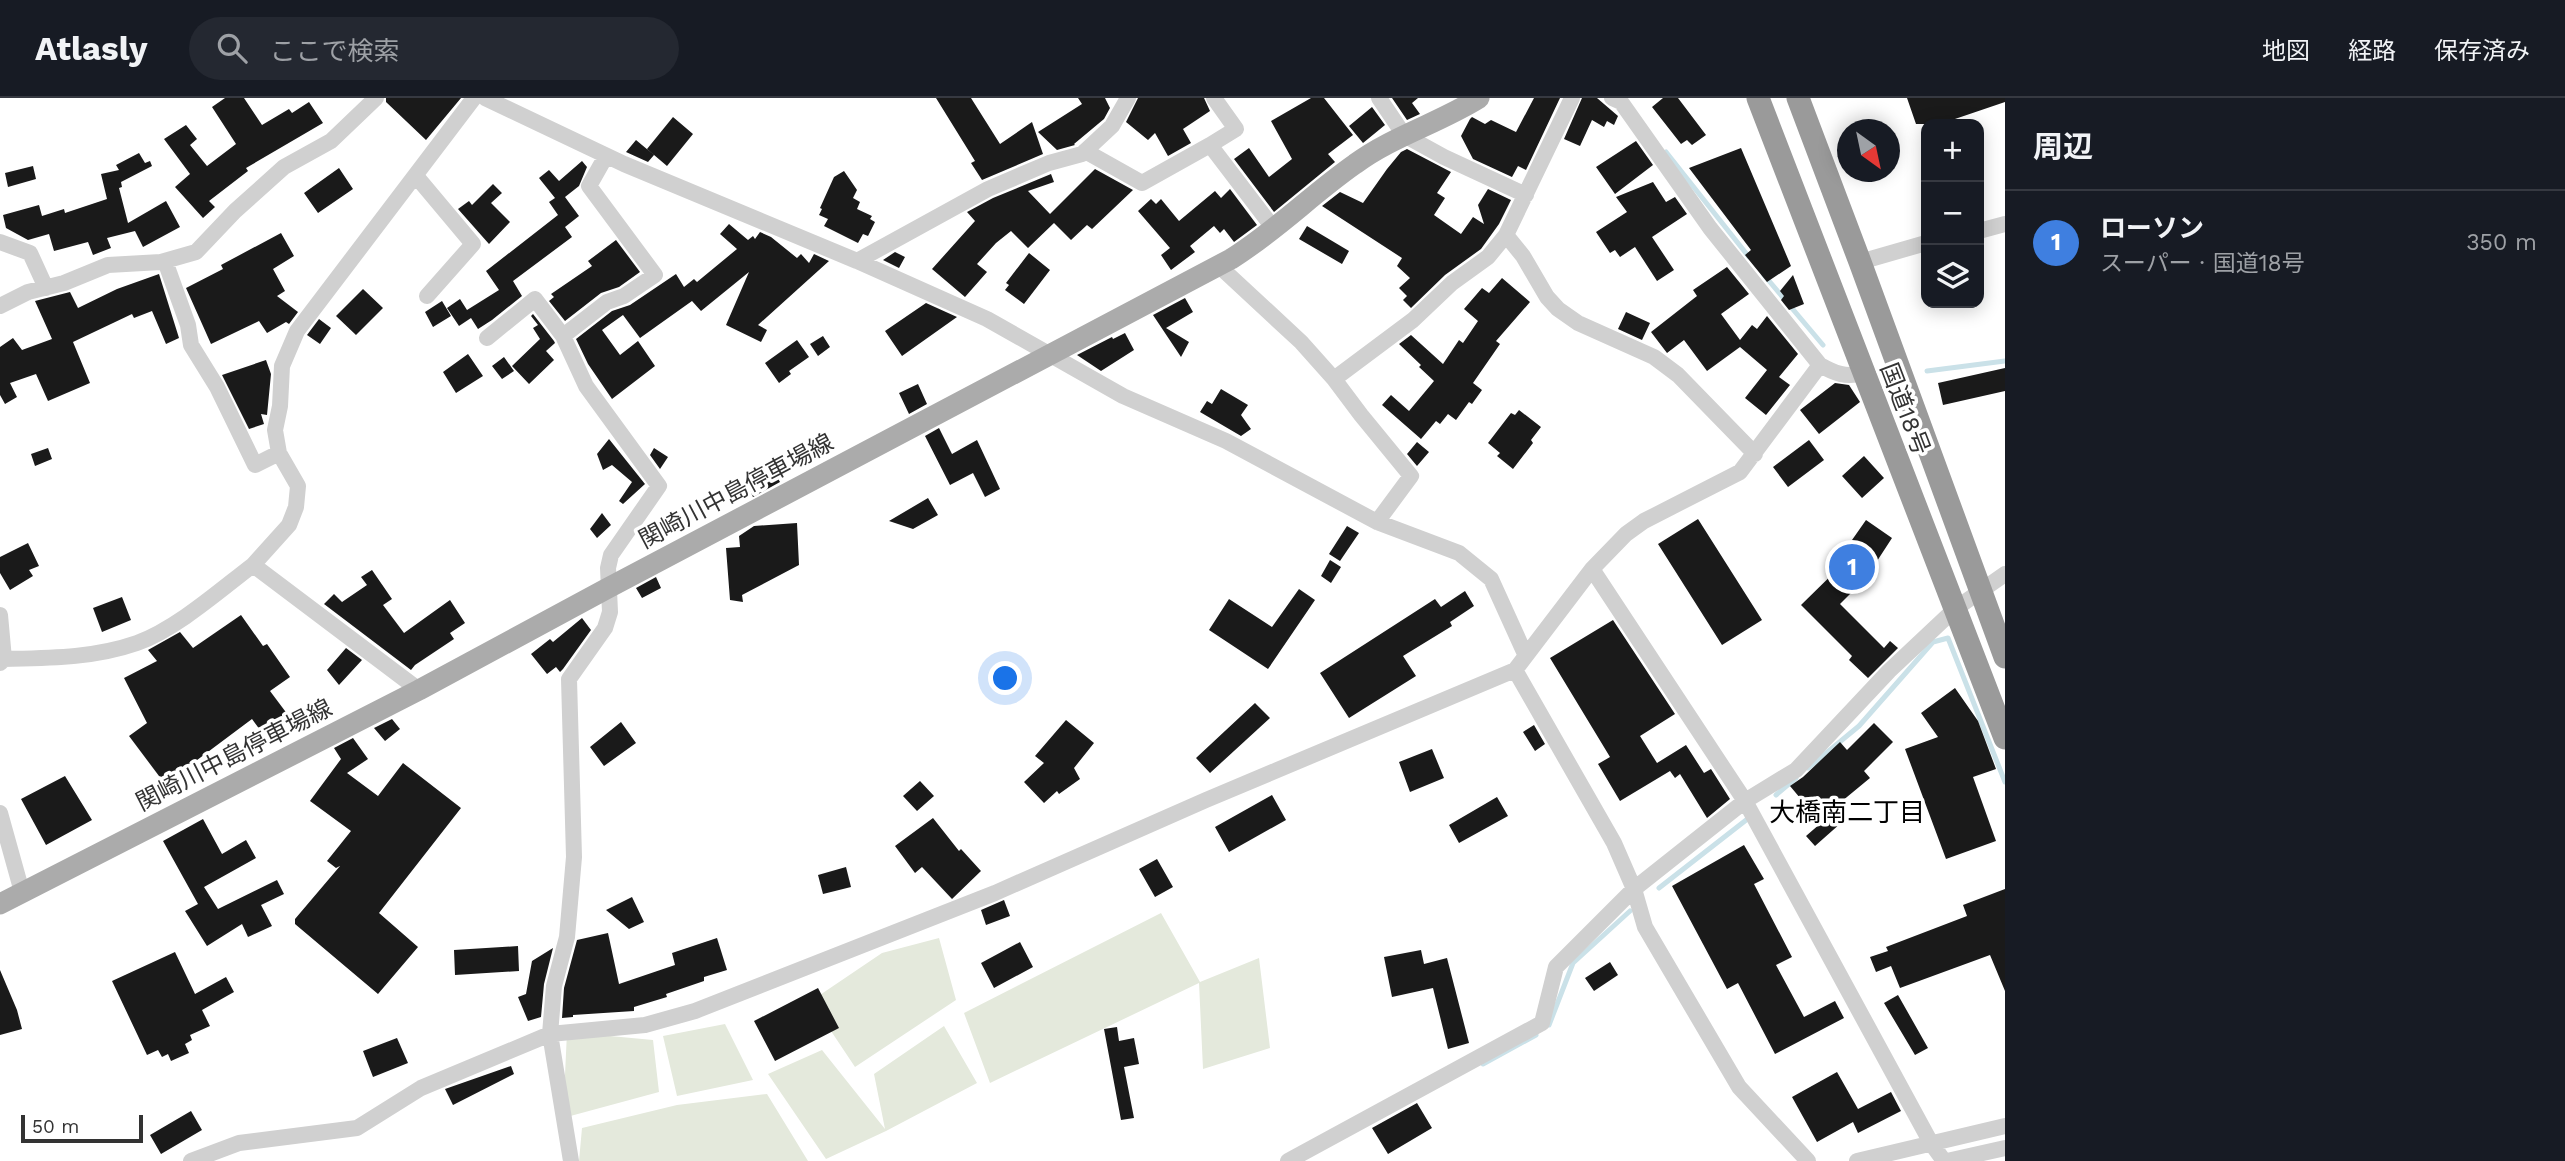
<!DOCTYPE html>
<html lang="ja">
<head>
<meta charset="utf-8">
<style>
  :root { --surface:#171b24; --page:#242831; --text:#f1f3f6; --muted:#9ea1a6; --line:#363941; --accent:#0b8043 }
  body { margin:0; font-family:"Work Sans","Noto Sans JP",sans-serif; background:var(--page); color:var(--text) }
  .controls { position:absolute; right:21px; top:21px; display:grid; overflow:hidden; border-radius:14px; box-shadow:0 4px 18px #0003 }
  .controls button { width:63px; height:63px; display:grid; place-items:center; padding:0; border:0; border-bottom:2px solid var(--line); background:var(--surface); color:var(--text); font:35px sans-serif }
  .compass { position:absolute; left:1837px; top:21px; width:63px; height:63px; border-radius:50%; background:var(--surface); box-shadow:0 4px 18px #0003; rotate:147deg }
  .scale { position:absolute; left:21px; bottom:18px; width:122px; box-sizing:border-box; padding-left:7px; border:4px solid #333; border-top:0; font-size:19px; line-height:24px; white-space:nowrap; color:#333; -webkit-text-stroke:5px #fff; paint-order:stroke }
  .you { position:absolute; left:1006px; top:581px; width:24px; height:24px; margin:-18px; border:5px solid #fff; border-radius:50%; background:#1a73e8; box-shadow:0 0 0 10px #1a73e833 }
  .badge { display:grid; place-items:center; width:46px; height:46px; border-radius:50%; background:var(--accent); color:#fff; font-size:23px; font-weight:700 }
  .pin { position:absolute; translate:-50% -50%; border:4px solid #fff; box-shadow:0 2px 7px #0006 }
  .list { margin:0; padding:0; list-style:none }
  h2 { display:flex; justify-content:space-between; align-items:center; height:91px; margin:0; padding:0 28px; font-size:30px }
  h2 small { font-size:23px; font-weight:400; color:var(--muted) }
  .list li { display:grid; grid-template-columns:46px 1fr auto; gap:21px; align-items:center; box-sizing:border-box; height:105px; padding:0 28px; border-top:2px solid var(--line) }
  .list b { display:block; font-size:26px; white-space:nowrap }
  .list p { margin:0; font-size:23px; white-space:nowrap; color:var(--muted) }
  .list em { font-size:23px; font-style:normal; color:var(--muted) }
  .icon { flex:none; width:38px; height:38px; fill:none; stroke:currentColor; stroke-width:2; stroke-linecap:round; stroke-linejoin:round }
  .map { position:relative; flex:none; width:2005px; height:1063px; overflow:hidden }
  header { display:flex; align-items:center; gap:42px; box-sizing:border-box; height:98px; padding:0 35px; background:var(--surface); border-bottom:2px solid var(--line) }
  header strong { font-size:33px }
  nav { display:flex; gap:38px; margin-inline-start:auto; font-size:24px }
  .search { width:490px; height:63px; background:var(--page); display:flex; align-items:center; gap:18px; box-sizing:border-box; padding:0 24px; border-radius:38px; color:var(--muted); font-size:26px }
  main { display:flex }
  aside { flex:1; background:var(--surface) }
  .map>svg:first-child { display:block }
  .green { fill:#e4e9dc }
  .lines { fill:none; stroke-linecap:round; stroke-linejoin:round }
  .stream { stroke:#cae1e8; stroke-width:5 }
  .building { fill:#1a1a1a }
  .minor { stroke:#d0d0d0; stroke-width:16 }
  .major { stroke:#ababab; stroke-width:21 }
  .highway { stroke:#9a9a9a; stroke-width:23 }
  .labels { text-anchor:middle; dominant-baseline:central; stroke-width:7; stroke-linejoin:round; paint-order:stroke }
  .street-label { font-size:24px; fill:#333; stroke:#fff }
  .neighbourhood-label { font-size:26px; fill:#000; stroke:#fff }
</style>
</head>
<body>
<header>
<strong>Atlasly</strong>
<div class="search"><svg class="icon" aria-label="search" viewBox="0 0 24 24"><circle cx="10" cy="10" r="6"/><path d="M15 15l6 6"/></svg>ここで検索</div>
<nav><a>地図</a><a>経路</a><a>保存済み</a></nav>
</header>
<main>
<div class="map">
<svg width="2005" height="1063" viewBox="0 0 2005 1063">
  <rect width="100%" height="100%" fill="#fff"/>
  <path class="green" d="M1161,815L1200,884L1259,860L1270,950L1203,971L1199,885L990,985L964,915Z
    M939,840L956,902L855,969L811,903L882,855Z
    M725,926L753,982L677,998L663,938Z
    M944,928L977,985L886,1033L826,1061L768,976L822,952L885,1031L874,976Z
    M567,934L653,942L659,994L563,1020Z
    M767,996L808,1063H579L582,1030L677,1007Z"/>
  <g class="lines">
    <path class="stream" d="M1666,54L1749,159
      M1764,177L1823,247
      M1927,273L2005,263
      M1808,670L1859,628L1933,544L1948,540L2005,684
      M1776,697L1796,680
      M1659,790L1750,719
      M1549,927L1573,865L1630,813
      M1483,966L1536,937"/>
  </g>
  <path class="building" d="M225,0H244L262,27L289,11L292,15L309,4L323,25L246,70L248,73L209,103L215,109L203,120L175,89L190,76L164,41L186,27L197,41L190,47L207,68L236,46L212,9Z
    M386,0H461L426,42L386,4Z
    M936,0H971L1000,46L1032,24L1043,56L982,82L971,65L975,63Z
    M1078,0H1105L1110,10L1104,21L1074,46L1075,47L1057,52L1038,34L1082,6Z
    M1138,0H1204L1210,13L1183,31L1191,45L1168,58L1155,35L1148,42L1126,24Z
    M1311,0H1324L1353,37L1328,56L1335,64L1274,114L1234,61L1249,50L1269,79L1292,61L1271,23Z
    M1392,0H1418L1412,5L1420,16L1407,22Z
    M1534,0H1560L1526,72L1518,68L1512,79L1473,61L1461,38L1470,21L1472,19L1485,26L1491,22L1516,34Z
    M1582,0H1597L1618,18L1614,27L1607,23L1604,29L1592,22L1580,48L1564,41Z
    M1663,0H1678L1706,37L1692,47L1687,42L1681,46L1652,9Z
    M1907,0H2005V4L1952,22L1953,26H1916Z
    M1372,9L1385,27L1363,45L1349,28Z
    M673,19L693,36L667,68L647,51Z
    M636,42L654,57L648,64L626,54Z
    M1636,43L1653,67L1615,96L1596,69Z
    M1741,50L1791,168L1767,184L1745,157L1751,152L1689,70Z
    M1407,51L1451,74L1437,95L1445,100L1434,117L1461,136L1473,119L1484,126L1478,107L1488,91L1511,102L1499,126L1481,151L1445,177L1411,210L1403,202L1407,198L1399,190L1410,180L1397,168L1402,160L1322,108L1340,94L1363,105L1387,71L1401,54Z
    M139,55L145,65L150,63L152,68L121,84L122,89L119,90L128,125L166,103L180,129L143,149L135,133L107,140L111,150L93,157L88,144L54,153L49,136L28,142L6,130L3,117L39,107L42,118L64,111L65,115L107,101L101,76L119,72L116,67Z
    M582,63L587,69L579,88L565,99L579,118L565,129L572,139L513,183L522,198L492,222L478,231L471,220L459,228L447,210L460,201L467,212L499,192L486,173L558,117L549,104L555,100L539,80L549,72L559,83Z
    M33,68L36,81L8,89L5,75Z
    M339,70L353,91L318,115L304,95Z
    M1095,71L1133,92L1092,131L1087,127L1071,142L1054,125L1028,150L1011,133L996,145L977,166L987,174L965,199L932,171L975,123L967,114L993,100L1051,76L1054,84L1028,93L1050,116Z
    M844,73L857,92L853,100L860,104L857,111L872,118L870,121L875,124L868,138L863,136L858,145L824,128L828,121L819,117L822,111L820,110L834,79Z
    M1653,84L1666,104L1675,99L1687,116L1652,139L1674,172L1657,183L1635,149L1620,159L1615,152L1610,155L1596,134L1627,114L1616,99Z
    M493,86L502,95L491,105L510,124L489,146L458,111L469,103L472,107Z
    M1230,91L1257,127L1234,144L1224,131L1220,135L1214,128L1190,148L1195,154L1171,172L1161,157L1170,150L1138,113L1151,101L1156,106L1161,101L1179,123L1215,93L1221,100Z
    M729,126L748,142L753,138L755,141L760,134L771,139L797,160L801,156L809,165L814,156L829,163L758,227L767,232L761,244L726,227L749,174L701,213L692,203L640,240L623,217L602,232L620,257L638,243L655,268L612,301L588,266L576,241L612,213L630,207L676,176L684,189L694,181L697,184L737,151L720,136Z
    M1307,128L1349,153L1342,166L1299,141Z
    M281,135L294,158L273,171L285,193L277,198L298,214L289,226L286,224L267,235L259,223L211,246L186,190L223,171L221,167Z
    M616,142L640,174L619,189L601,195L565,223L549,203L554,199L551,196L592,168L588,163Z
    M895,154L905,159L899,170L883,162Z
    M1029,155L1050,172L1024,206L1005,192L1009,187L1006,185Z
    M1727,169L1749,196L1721,216L1740,242L1752,227L1757,231L1767,218L1798,256L1779,279L1790,287L1766,317L1745,300L1767,272L1740,249L1707,273L1684,242L1667,255L1651,234L1697,198L1693,192Z
    M159,176L179,240L166,246L152,213L134,220L132,216L73,244L90,285L48,303L36,276L10,285L17,299L5,306L0,297V249L13,240L22,252L52,241L35,203L70,194L78,210L117,191Z
    M1793,177L1804,206L1789,212L1781,202L1784,198L1780,193Z
    M1502,180L1530,204L1496,243L1500,246L1473,285L1482,292L1472,306L1469,304L1456,322L1448,316L1440,326L1436,323L1421,341L1382,307L1391,297L1409,313L1434,283L1419,269L1421,267L1399,246L1411,237L1443,266L1459,242L1463,245L1478,223L1464,211L1482,190L1489,195Z
    M363,191L383,210L356,237L336,218Z
    M1185,200L1193,214L1166,230L1189,244L1181,259L1153,217Z
    M442,203L451,218L433,229L425,214Z
    M926,205L957,219L902,258L885,233Z
    M1626,214L1650,225L1642,242L1618,231Z
    M533,216L554,243L555,245L546,253L554,262L529,286L512,268L540,241L533,230L538,227L531,218Z
    M319,221L331,230L320,246L307,237Z
    M1125,235L1134,252L1101,273L1077,257L1112,239L1113,241Z
    M823,238L830,249L818,258L810,246Z
    M797,242L809,259L789,273L791,276L779,285L765,265Z
    M468,256L483,278L456,295L443,274Z
    M504,259L514,273L502,281L492,268Z
    M266,262L271,276L267,317L261,316L264,326L249,331L222,277Z
    M2005,270V293L1943,307L1938,285Z
    M1835,285L1849,287L1860,304L1819,336L1800,312Z
    M918,286L927,306L909,316L899,295Z
    M1221,291L1248,307L1241,317L1251,331L1241,338L1200,314L1207,303L1212,306Z
    M1519,312L1541,329L1531,342L1533,345L1513,371L1497,358L1500,355L1488,345L1511,315L1515,317Z
    M939,330L952,356L977,342L1000,391L985,399L973,375L950,387L925,338Z
    M609,341L645,386L623,406L619,403L632,384L612,367L603,372L597,356Z
    M1809,342L1824,362L1788,389L1773,369Z
    M1417,344L1429,354L1417,368L1407,356Z
    M48,350L52,361L35,368L31,356Z
    M654,350L668,359L660,371L650,357Z
    M1864,358L1884,380L1862,400L1842,378Z
    M775,375L780,384L753,399L748,390Z
    M928,400L938,417L913,431L889,423Z
    M602,415L611,427L597,440L590,431Z
    M1698,421L1762,522L1722,547L1658,446Z
    M1866,422L1892,440L1866,480L1840,506L1884,550L1890,543L1898,550L1868,580L1849,562L1852,558L1801,507L1852,457L1845,452Z
    M797,425L799,467L742,497L743,504L730,502L726,450L740,449L739,438L754,428Z
    M1347,428L1359,435L1340,463L1329,456Z
    M28,445L39,468L29,472L33,478L10,492L0,475V459Z
    M1330,462L1341,469L1331,485L1321,478Z
    M372,472L392,501L383,507L404,535L450,502L465,525L450,535L454,541L415,567L411,572L324,506L334,496L342,504L367,487L361,479Z
    M656,479L661,490L642,500L636,490Z
    M1299,491L1315,502L1268,571L1209,532L1229,501L1272,529Z
    M1465,493L1474,508L1450,524L1452,528L1403,558L1416,578L1349,620L1320,575L1435,501L1441,509Z
    M122,499L131,522L102,534L93,510Z
    M241,517L263,548L267,546L290,579L270,593L288,617L263,636L252,621L165,686L129,638L147,625L124,580L157,563L148,552L180,534L193,550Z
    M582,520L591,532L563,571L560,574L556,569L547,576L531,556L550,541L553,544Z
    M1613,522L1675,616L1640,638L1657,665L1686,647L1704,675L1711,671L1730,701L1707,720L1680,676L1675,680L1670,673L1620,703L1598,666L1610,659L1550,560Z
    M346,550L362,562L339,587L327,572Z
    M1955,590L1978,623L1996,671L1973,679L1996,743L1946,761L1905,651L1938,639L1921,615Z
    M1255,605L1270,620L1210,675L1196,660Z
    M392,621L400,631L385,643L374,630Z
    M1066,622L1094,645L1074,670L1080,681L1059,696L1057,693L1044,705L1024,684L1044,665L1035,658Z
    M621,624L636,645L604,668L590,649Z
    M1874,625L1893,644L1864,673L1870,680L1830,713L1841,725L1815,748L1806,738L1821,725L1790,688L1803,679L1840,644L1847,652Z
    M1534,627L1545,646L1535,653L1523,634Z
    M353,640L368,661L347,675L378,698L403,665L461,710L379,815L418,849L378,896L295,826V821L340,768L336,770L327,763L351,733L310,703L341,661L334,650Z
    M1432,651L1444,680L1410,694L1399,664Z
    M65,678L92,722L46,747L21,701Z
    M920,683L934,698L917,713L903,698Z
    M1272,697L1286,722L1229,754L1215,729Z
    M1497,699L1508,718L1459,745L1449,727Z
    M933,720L959,753L961,751L981,773L952,801L922,769L915,775L895,748Z
    M203,721L222,756L246,742L256,760L204,789L218,811L277,782L284,796L261,807L272,828L248,839L242,826L207,848L185,813L198,806L163,743Z
    M1744,747L1764,781L1754,786L1792,859L1776,867L1804,919L1835,903L1844,920L1775,956L1738,885L1727,891L1672,788Z
    M1157,761L1173,789L1155,799L1139,771Z
    M846,769L851,789L823,796L818,777Z
    M2005,791V893L1990,857L1900,890L1891,868L1876,874L1870,859L1888,853L1886,849L1967,818L1963,807Z
    M632,799L644,824L629,831L606,812Z
    M1004,802L1010,818L986,827L981,812Z
    M608,835L619,886L675,867L672,855L717,840L727,872L704,879V883L666,896L667,899L634,909V913L573,917V919L562,920L564,890L577,842Z
    M1020,844L1033,869L994,890L981,865Z
    M518,848L519,873L455,877L454,852Z
    M553,850L544,886L541,919L528,923L518,899L526,896L532,863Z
    M1421,852L1424,866L1447,860L1469,945L1448,951L1433,890L1392,899L1384,859Z
    M175,854L195,896L226,879L234,894L202,912L210,928L190,937L192,942L185,946L189,955L171,963L168,956L162,959L158,952L147,957L112,883Z
    M1610,864L1618,877L1594,893L1585,880Z
    M0,872L17,912L22,931L0,937Z
    M818,890L839,930L775,963L754,923Z
    M1898,897L1928,950L1915,957L1884,905Z
    M1117,929L1119,943L1134,940L1139,966L1124,969L1134,1020L1121,1022L1104,931Z
    M397,940L408,965L373,979L363,953Z
    M511,968L514,976L453,1007L445,991Z
    M1837,974L1858,1011L1891,994L1901,1013L1858,1035L1853,1024L1817,1044L1792,999Z
    M1417,1005L1432,1030L1388,1056L1372,1030Z
    M191,1013L202,1032L161,1056L150,1037Z"/>
  <g class="lines">
    <path class="minor" d="M485,0L624,66L857,163L987,221L1123,298L1226,343L1377,424L1459,455L1491,481L1525,556
      M1214,0L1236,31L1210,47L1274,131
      M1379,0L1404,37L1444,59L1526,97
      M1612,0L1621,4L1710,130L1820,267C1834,275 1846,280 1863,275
      M1085,53L1142,85L1210,47
      M416,78L473,146L427,198
      M1979,133L2005,126
      M1506,137L1523,158L1547,199L1558,211L1578,225L1654,259L1678,277L1755,356
      M0,144L30,155L46,190
      M165,163L188,227L191,247L217,289L255,367L279,355
      M857,163L988,91L1049,65L1082,56L1112,28L1128,0
      M1860,164L1926,145
      M1218,167L1301,244L1334,281L1361,317L1411,378L1377,424
      M0,208L28,194L64,185L108,167L161,164L196,154L235,113L284,69L331,43L376,0
      M563,238L607,204L624,198L655,177L589,88L606,58
      M487,240L535,201L563,238L586,288L659,388L611,457L608,470L610,514L605,530L569,581L574,759L567,839L554,888L550,936L571,1063
      M1334,281L1413,222L1452,185L1488,159L1506,137L1572,0
      M1592,471L1745,703L1931,1045L1944,1063
      M0,517L4,561
      M0,565L4,561C50,560 94,560 137,545C176,531 219,493 253,467
      M1515,572L1614,745L1634,791L1645,829L1739,989L1808,1063
      M419,592L253,467L289,427L296,409L298,388L279,355L275,332L280,308L282,268L297,233L474,0
      M0,715L22,794
      M191,1063L239,1045L357,1030L421,990L550,936L645,927L695,913L995,795L1206,702L1515,572L1592,471L1626,436L1644,423L1740,374L1820,267
      M1288,1063L1542,925L1556,869L1634,791L1745,703L1796,672L1889,573L1955,511L2005,476
      M1857,1063L2005,1028
      M1947,1063L2005,1050"/>
    <path class="major" d="M0,806L419,592L608,490L1231,161C1276,133 1312,96 1355,66C1393,38 1439,25 1479,0"/>
    <path class="highway" d="M1758,0L2005,640
      M1798,0L1860,164L2005,559"/>
  </g>
  <g class="labels">
    <g class="street-label">
      <text transform="translate(1905 311) rotate(69)">国道18号</text>
      <text transform="translate(736 393) rotate(-28)">関崎川中島停車場線</text>
      <text transform="translate(234 657) rotate(-27)">関崎川中島停車場線</text>
    </g>
    <g class="neighbourhood-label">
      <text x="1847" y="714">大橋南二丁目</text>
    </g>
  </g>
</svg>
<div class="controls">
<button>+</button>
<button>−</button>
<button><svg class="icon" aria-label="layers" viewBox="0 0 24 24"><path d="M12 4l9 5-9 5-9-5zM3 14l9 5 9-5"/></svg></button>
</div>
<svg class="compass" viewBox="-18 -18 36 36"><path d="M0-13l5 13h-10z" fill="#e53935"/><path d="M0 13l5-13h-10z" fill="#9ea1a6"/></svg>
<div class="scale">50 m</div>
<div class="you"></div>
<div class="pin badge" style="left:1852px;top:469px;background:#3f7fe0">1</div>
</div>
<aside>
<h2>周辺<small></small></h2>
<ul class="list">
<li><span class="badge" style="background:#3f7fe0">1</span><div><b>ローソン</b><p>スーパー · 国道18号</p></div><em>350 m</em></li>
</ul>
</aside>
</main>
</body>
</html>
